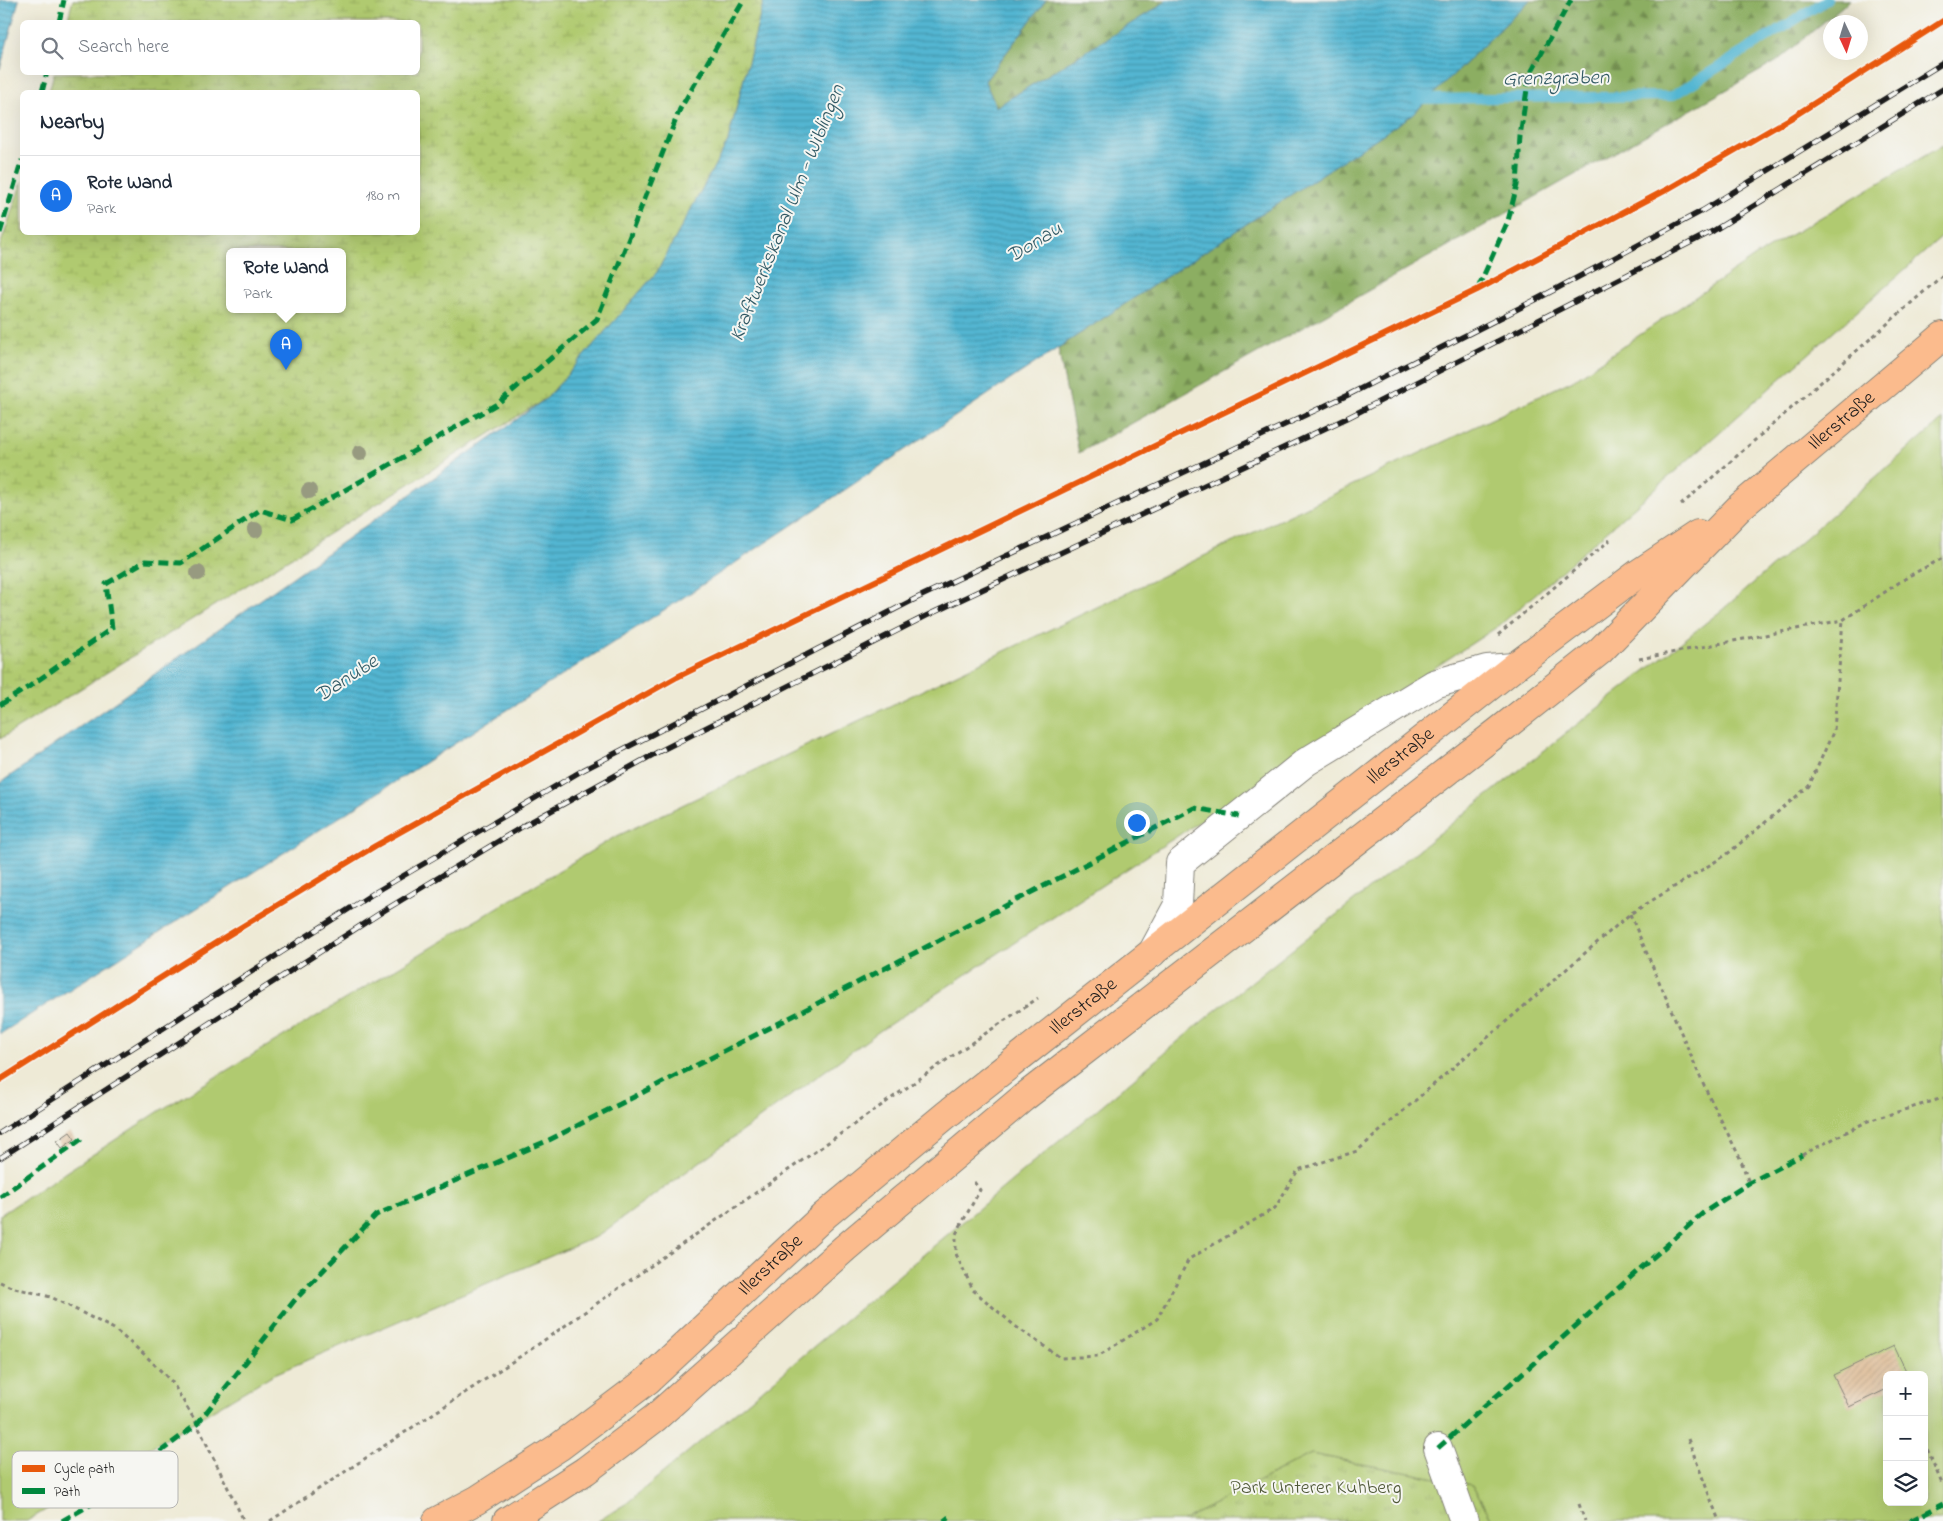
<!DOCTYPE html>
<html lang="en">
<head>
<meta charset="utf-8">
<style>
  :root { --surface:#fff; --page:#f2f2f3; --text:#1f2937; --muted:#747a83; --line:#e0e1e3; --accent:#1a73e8 }
  body { margin:0; font-family:"Indie Flower",sans-serif; background:var(--page); color:var(--text) }
  .controls { position:absolute; right:15px; bottom:15px; display:grid; overflow:hidden; border-radius:8px; box-shadow:0 5px 20px #0002 }
  .controls button { width:45px; height:45px; display:grid; place-items:center; padding:0; border:0; border-bottom:1px solid var(--line); background:var(--surface); color:var(--text); font:25px sans-serif }
  .compass { position:absolute; left:1823px; top:15px; width:45px; height:45px; border-radius:50%; background:var(--surface); box-shadow:0 5px 20px #0002; rotate:176deg }
  .you { position:absolute; left:1136px; top:822px; width:18px; height:18px; margin:-12px; border:4px solid #fff; border-radius:50%; background:#1a73e8; box-shadow:0 0 0 8px #1a73e833 }
  .badge { display:grid; place-items:center; width:32px; height:32px; border-radius:50%; background:var(--accent); color:#fff; font-size:16px; font-weight:700 }
  .pin { position:absolute; translate:-50% -41px; filter:drop-shadow(0 1px 2px #0008) }
  .pin::after { content:''; position:absolute; top:26px; width:18px; height:15px; background:inherit; clip-path:polygon(0 0,100% 0,50% 100%) }
  .popup { position:absolute; left:226px; top:248px; width:120px; height:65px; box-sizing:border-box; display:grid; place-content:center; border-radius:8px; background:var(--surface); filter:drop-shadow(0 1px 4px #0005); font-size:16px; white-space:nowrap; color:var(--muted) }
  .popup b { font-size:19px; color:var(--text) }
  .popup::after { content:''; position:absolute; left:50%; top:100%; margin-left:-10px; border:10px solid transparent; border-top-color:var(--surface) }
  .list { margin:0; padding:0; list-style:none }
  h2 { display:flex; justify-content:space-between; align-items:center; height:65px; margin:0; padding:0 20px; font-size:21px }
  h2 small { font-size:16px; font-weight:400; color:var(--muted) }
  .list li { display:grid; grid-template-columns:32px 1fr auto; gap:15px; align-items:center; box-sizing:border-box; height:80px; padding:0 20px; border-top:1px solid var(--line) }
  .list b { display:block; font-size:19px; white-space:nowrap }
  .list p { margin:0; font-size:16px; white-space:nowrap; color:var(--muted) }
  .list em { font-size:16px; font-style:normal; color:var(--muted) }
  .icon { flex:none; width:28px; height:28px; fill:none; stroke:currentColor; stroke-width:2; stroke-linecap:round; stroke-linejoin:round }
  .map { position:relative; flex:none; width:1943px; height:1521px; overflow:hidden }
  .search { position:absolute; background:var(--surface); box-shadow:0 5px 20px #0002; left:20px; top:20px; width:400px; height:55px; display:flex; align-items:center; gap:12px; box-sizing:border-box; padding:0 18px; border-radius:8px; color:var(--muted); font-size:19px }
  .panel { position:absolute; background:var(--surface); box-shadow:0 5px 20px #0002; left:20px; top:90px; width:400px; height:145px; border-radius:8px }
  .map>svg:first-child { display:block }
  .forest { fill:url(#forest-firs); stroke:#54653f }
  .wetland { fill:url(#wetland-marsh); stroke:#667346; fill-rule:evenodd }
  .park { fill:url(#park-tufts); stroke:#667346 }
  .garden { fill:#b0ca6f; stroke:#667346; fill-rule:evenodd }
  .water { fill:url(#water-rules); stroke:#386977 }
  .lines { fill:none; stroke-linecap:round; stroke-linejoin:round }
  .stream { stroke:#53b6d2; stroke-width:10 }
  .building { fill:url(#building-hatch) }
  .minor-casing { stroke:#858379; stroke-width:30 }
  .major-casing { stroke:#858379; stroke-width:30 }
  .path { stroke:#858379; stroke-width:3; stroke-dasharray:4 4; stroke-linecap:butt }
  .minor { stroke:#fff; stroke-width:28 }
  .major { stroke:#fbbb8d; stroke-width:28 }
  .rail-casing { stroke:#1c1c1c; stroke-width:5.5 }
  .rail { stroke:#f6f6f2; stroke-width:4; stroke-dasharray:11; stroke-linecap:butt }
  .quiet { stroke:#00873e; stroke-width:5; stroke-dasharray:10 5; stroke-linecap:butt }
  .cycleway-casing { stroke:#f6f6f2; stroke-width:9 }
  .cycleway { stroke:#e8590c; stroke-width:6 }
  .tree { fill:#979a80 }
  .labels { text-anchor:middle; dominant-baseline:central; stroke-width:4; stroke-linejoin:round; paint-order:stroke }
  .street-label { font-size:20px; fill:#1c1c1c; stroke:#f6f6f2 }
  .park-label { font-size:20px; fill:#505939; stroke:#f6f6f2 }
  .water-label { font-size:21px; font-style:italic; fill:#325a65; stroke:#f6f6f2 }
  .key { fill:#f6f6f2; stroke:#b5b5b2; stroke-width:1 }
  .key-label { font-size:14px; fill:#1c1c1c }
</style>
</head>
<body>
<div class="map">
<svg width="1943" height="1521" viewBox="0 0 1943 1521">
  <defs>
    <pattern id="forest-firs" width="22" height="20" patternUnits="userSpaceOnUse" patternTransform="scale(1.25)"><rect width="22" height="20" fill="#8cae62"/><path d="M5 1l3.5 6h-7zM16 11l3.5 6h-7z" fill="#728d50"/></pattern>
    <pattern id="wetland-marsh" width="20" height="14" patternUnits="userSpaceOnUse" patternTransform="scale(1.25)"><rect width="20" height="14" fill="#b0ca6f"/><path d="M1 5h8M5 5V1M11 12h8M15 12V8" fill="none" stroke="#97ad60"/></pattern>
    <pattern id="park-tufts" width="24" height="20" patternUnits="userSpaceOnUse" patternTransform="scale(1.25)"><rect width="24" height="20" fill="#b0ca6f"/><path d="M3 7l-1-3M5 7V3M7 7l1-3M15 17l-1-3M17 17v-4M19 17l1-3" fill="none" stroke="#97ad60"/></pattern>
    <pattern id="water-rules" width="6" height="5" patternUnits="userSpaceOnUse" patternTransform="scale(1.25)"><rect width="6" height="5" fill="#53b6d2"/><path d="M0 2.5h6" fill="none" stroke="#4493aa"/></pattern>
    <pattern id="building-hatch" width="6" height="6" patternUnits="userSpaceOnUse" patternTransform="scale(1.25)"><rect width="6" height="6" fill="#debc96"/><path d="M-1 1l2-2M0 6l6-6M5 7l2-2" fill="none" stroke="#bea181"/></pattern>
  </defs>
  <rect width="100%" height="100%" fill="#f6f6f2"/>
  <filter id="ink" filterUnits="userSpaceOnUse"><feTurbulence type="fractalNoise" baseFrequency=".02" numOctaves="2"/><feDisplacementMap in="SourceGraphic" scale="10" xChannelSelector="R" yChannelSelector="G"/><feConvolveMatrix kernelMatrix="1 2 1 2 8 2 1 2 1" color-interpolation-filters="sRGB"/></filter>
  <filter id="wash" filterUnits="userSpaceOnUse"><feTurbulence type="fractalNoise" baseFrequency=".0096" numOctaves="4" result="noise"/><feDisplacementMap in="SourceGraphic" scale="20" xChannelSelector="R" yChannelSelector="G"/><feGaussianBlur stdDeviation="1.12" result="paint"/><feColorMatrix in="noise" values="0 0 0 0 0 0 0 0 0 0 0 0 0 0 0 0 0 1.4 0 .05"/><feComposite in="paint" operator="in"/></filter>
  <g filter="url(#wash)">
    <rect width="100%" height="100%" fill="#eeead6"/>
    <path class="forest" d="M1046,0H1167L1158,7L996,107L985,81Z
      M1530,0H1850L1776,62L1079,453L1058,348L1412,115Z"/>
    <path class="wetland" d="M73,0H764L728,141L657,272L547,398L0,739V246L22,181V232H418V92H49L54,73L418,72V22H67ZM230,251H342V309H230Z"/>
    <path class="park" d="M1311,1454L1472,1485L1493,1521H1182Z"/>
    <path class="garden" d="M1943,145V236L1500,625L881,1030L598,1236L272,1375L27,1521H0V1215L161,1110L613,838L1575,379L1757,255Z
      M1943,419V1521H1493L1472,1485L1311,1454L1182,1521H598L627,1503L1212,1013L1722,610ZM1887,1375H1924V1502H1887Z"/>
    <path class="water" d="M0,0H19L0,69Z
      M764,0H1046L985,81L996,107L1158,7L1167,0H1530L1412,115L1058,348L675,603L0,1034V783L547,398L657,272L728,141Z"/>
    <g class="lines">
      <path class="stream" d="M1416,99L1672,96L1827,0"/>
    </g>
    <g id="blocks">
      <path class="building" d="M70,1132L75,1139L62,1148L57,1141Z
        M1894,1346L1908,1375H1887V1389L1849,1407L1833,1375Z"/>
    </g>
  </g>
  <g filter="url(#ink)">
    <use href="#blocks" fill-opacity="0" stroke="#858379" stroke-width="1"/>
    <g class="lines">
      <defs>
        <path id="minor" d="M1152,953L1178,905L1180,863L1306,762L1434,684L1487,669L1514,667
          M1438,1448L1464,1521"/>
        <g id="major">
          <path id="s1" d="M437,1521L477,1500L559,1447L648,1380L825,1215L946,1115L1514,667L1639,573L1698,534"/>
          <path id="s2" d="M507,1521L585,1471L655,1418L845,1248L1023,1098L1499,731L1600,651L1741,506L1943,336"/>
        </g>
      </defs>
      <use href="#minor" class="minor-casing"/>
      <use href="#major" class="major-casing"/>
      <path class="path" d="M1681,505L1943,275
        M1498,635L1610,540
        M1639,659L1843,620L1909,576L1943,558
        M1630,914L1704,1086L1740,1158L1749,1183
        M1802,1155L1868,1121L1943,1098
        M974,1182L980,1190L956,1234V1254L973,1290L1015,1326L1061,1358L1098,1356L1157,1319L1189,1259L1275,1208L1298,1170L1357,1151L1630,914L1726,855L1809,786L1834,730L1843,620
        M0,1282L11,1287L51,1297L114,1329L145,1355L172,1382L197,1424L244,1521
        M1688,1439L1719,1521
        M1924,1442L1943,1486
        M1579,1504L1585,1521
        M270,1521L530,1350L958,1052L1038,998"/>
      <use href="#minor" class="minor"/>
      <use href="#major" class="major"/>
      <defs>
        <path id="rail" d="M0,1133L374,893L583,770L917,598L1350,394L1539,298L1702,211L1943,63
          M0,1158L385,910L525,825L658,752L926,616L1347,418L1713,231L1943,89"/>
      </defs>
      <use href="#rail" class="rail-casing"/>
      <use href="#rail" class="rail"/>
      <path class="quiet" d="M59,22L64,0
        M42,92L47,72
        M0,233L22,160
        M1478,288L1508,221L1517,185L1520,136L1529,76L1571,0
        M0,705L30,686L112,628L106,584L145,561L181,563L260,510L292,520L497,404L597,319L680,109L744,0
        M0,1197L83,1138
        M1438,1448L1703,1213L1749,1183L1802,1155
        M62,1521L90,1505L197,1424L294,1301L376,1215L549,1140L795,1015L1194,808L1239,816
        M944,1521L949,1517
        M1910,1521L1943,1504"/>
      <defs>
        <path id="cycleway" d="M0,1080L225,937L375,846L677,677L1477,290L1666,190L1791,118L1943,21"/>
      </defs>
      <use href="#cycleway" class="cycleway-casing"/>
      <use href="#cycleway" class="cycleway"/>
    </g>
    <g class="tree">
      <circle cx="360" cy="453" r="8"/>
      <circle cx="309" cy="491" r="8"/>
      <circle cx="255" cy="530" r="8"/>
      <circle cx="198" cy="573" r="8"/>
    </g>
  </g>
  <g class="labels">
    <g class="street-label">
      <text stroke="none"><textPath href="#s2" startOffset="1732">Illerstraße</textPath></text>
      <text stroke="none"><textPath href="#s1" startOffset="1232">Illerstraße</textPath></text>
      <text stroke="none"><textPath href="#s1" startOffset="828">Illerstraße</textPath></text>
      <text stroke="none"><textPath href="#s1" startOffset="422">Illerstraße</textPath></text>
    </g>
    <g class="park-label">
      <text x="1316" y="1488">Park Unterer Kuhberg</text>
    </g>
    <g class="water-label">
      <text transform="translate(1556 79) rotate(-1)">Grenzgraben</text>
      <text transform="translate(788 213) rotate(-68)">Kraftwerkskanal Ulm - Wiblingen</text>
      <text transform="translate(1035 243) rotate(-31)">Donau</text>
      <text transform="translate(347 679) rotate(-33)">Danube</text>
    </g>
  </g>
  <rect x="12" y="1451" width="166" height="57" rx="8" class="key"/>
  <rect x="22" y="1465" width="23" height="7" fill="#e8590c"/>
  <rect x="22" y="1488" width="23" height="6" fill="#00873e"/>
  <g class="key-label">
    <text x="54" y="1473">Cycle path</text>
    <text x="54" y="1496">Path</text>
  </g>
</svg>
<div class="controls">
<button>+</button>
<button>−</button>
<button><svg class="icon" aria-label="layers" viewBox="0 0 24 24"><path d="M12 4l9 5-9 5-9-5zM3 14l9 5 9-5"/></svg></button>
</div>
<svg class="compass" viewBox="-18 -18 36 36"><path d="M0-13l5 13h-10z" fill="#e53935"/><path d="M0 13l5-13h-10z" fill="#747a83"/></svg>
<div class="you"></div>
<div class="pin badge" style="left:286px;top:370px">A</div>
<div class="popup"><b>Rote Wand</b>Park</div>
<div class="search"><svg class="icon" aria-label="search" viewBox="0 0 24 24"><circle cx="10" cy="10" r="6"/><path d="M15 15l6 6"/></svg>Search here</div>
<section class="panel">
<h2>Nearby<small></small></h2>
<ul class="list">
<li><span class="badge">A</span><div><b>Rote Wand</b><p>Park</p></div><em>180 m</em></li>
</ul>
</section>
</div>
</body>
</html>
